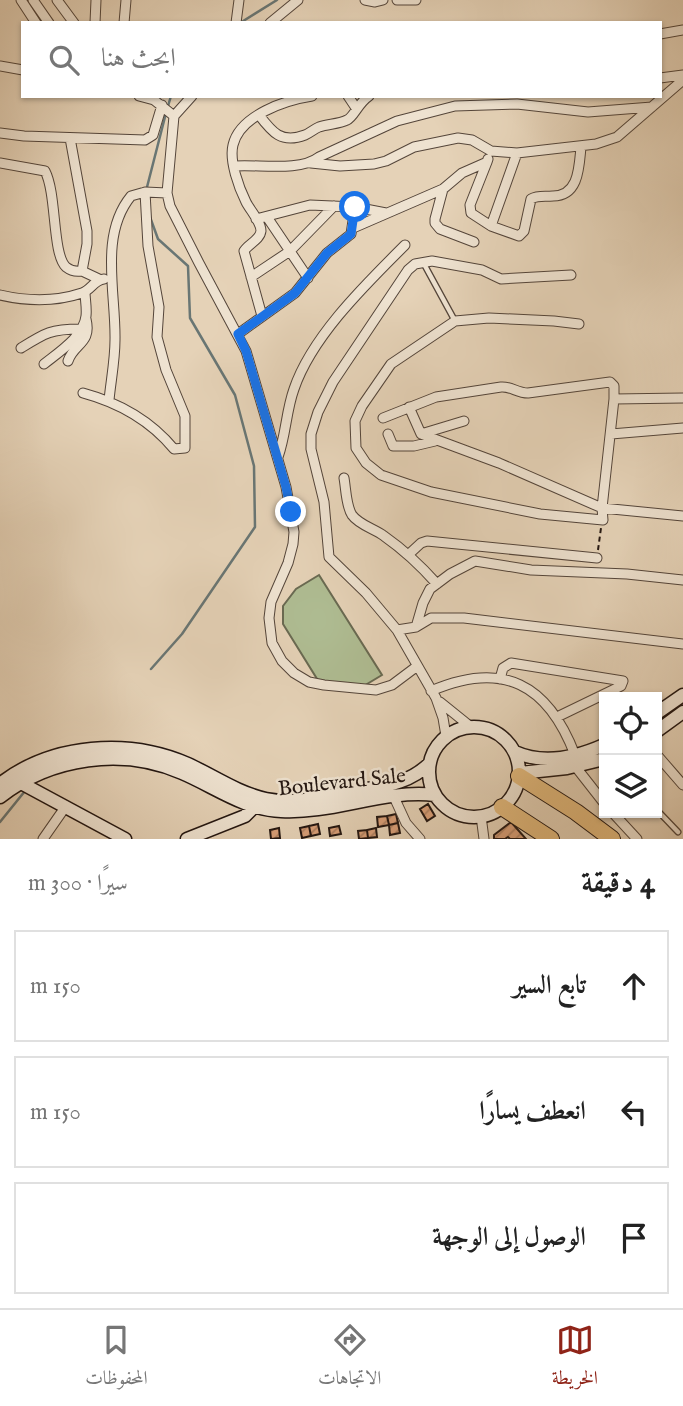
<!DOCTYPE html>
<html lang="ar">
<head>
<meta charset="utf-8">
<style>
  :root { --surface:#fff; --page:#f6f6f6; --text:#222; --muted:#767676; --line:#e0e0e0; --accent:#8f2418 }
  body { margin:0; font-family:"IM FELL English",Amiri,serif; background:var(--page); color:var(--text); direction:rtl }
  .controls { position:absolute; right:21px; bottom:21px; display:grid; overflow:hidden; border-radius:0px; box-shadow:0 2px 5px #0004 }
  .controls button { width:63px; height:63px; display:grid; place-items:center; padding:0; border:0; border-bottom:2px solid var(--line); background:var(--surface); color:var(--text); font:35px sans-serif }
  .stop { position:absolute; width:21px; height:21px; margin:-16px; border:5px solid #1a73e8; border-radius:50%; background:#fff }
  .stop.end { background:#1a73e8; border-color:#fff; box-shadow:0 2px 7px #0008 }
  .list { margin:0; padding:0; list-style:none }
  h2 { display:flex; justify-content:space-between; align-items:center; height:91px; margin:0; padding:0 28px; font-size:30px }
  h2 small { font-size:23px; font-weight:400; color:var(--muted) }
  .list li { display:grid; grid-template-columns:46px 1fr auto; gap:21px; align-items:center; box-sizing:border-box; height:112px; margin:0 14px 14px; padding:0 14px; border:2px solid var(--line); border-radius:0px }
  .list b { display:block; font-size:26px; white-space:nowrap }
  .list em { font-size:23px; font-style:normal; color:var(--muted) }
  .icon { flex:none; width:38px; height:38px; fill:none; stroke:currentColor; stroke-width:2; stroke-linecap:round; stroke-linejoin:round }
  .map { position:relative; flex:none; width:683px; height:839px; overflow:hidden; direction:ltr }
  .search { position:absolute; background:var(--surface); box-shadow:0 2px 5px #0004; left:21px; right:21px; top:21px; height:77px; display:flex; align-items:center; gap:18px; box-sizing:border-box; padding:0 24px; border-radius:0px; color:var(--muted); font-size:26px }
  .sheet { height:469px; background:var(--surface) }
  nav { display:flex; justify-content:space-around; align-items:center; box-sizing:border-box; height:98px; border-top:2px solid var(--line); background:var(--surface); font-size:19px; color:var(--muted) }
  nav a { display:grid; justify-items:center; gap:4px }
  nav .on { color:var(--accent) }
  .map>svg:first-child { display:block }
  .park { fill:#afbd93; stroke:#696a52; stroke-width:2 }
  .lines { fill:none; stroke-linecap:round; stroke-linejoin:round }
  .stream { stroke:#697674; stroke-width:2.5 }
  .building { fill:url(#building-hatch); stroke:#231611; stroke-width:2 }
  .lane-casing { stroke:#54453a; stroke-width:7 }
  .street-casing { stroke:#54453a; stroke-width:11 }
  .secondary-casing { stroke:#231611; stroke-width:15 }
  .highway-casing { stroke:#231611; stroke-width:18 }
  .path { stroke:#231611; stroke-width:2; stroke-dasharray:5 3.5; stroke-linecap:butt }
  .lane { stroke:#eee2d0; stroke-width:4.5 }
  .street { stroke:#eee2d0; stroke-width:9 }
  .secondary { stroke:#eee2d0; stroke-width:12 }
  .highway { stroke:#e2b97c; stroke-width:16 }
  .route { stroke:#1a73e8; stroke-width:9 }
  .labels { text-anchor:middle; dominant-baseline:central; stroke-width:5; stroke-linejoin:round; paint-order:stroke }
  .street-label { font-size:21px; fill:#231611; stroke:#eee2d0 }
</style>
</head>
<body>
<div class="map">
<svg width="683" height="839" viewBox="0 0 683 839">
  <defs>
    <pattern id="building-hatch" width="6" height="6" patternUnits="userSpaceOnUse" patternTransform="scale(1.75)"><rect width="6" height="6" fill="#d99f78"/><path d="M-1 1l2-2M0 6l6-6M5 7l2-2" fill="none" stroke="#b08161"/></pattern>
  </defs>
  <rect width="100%" height="100%" fill="#e5d2b7"/>
  <filter id="stains"><feTurbulence type="fractalNoise" baseFrequency=".00286" numOctaves="4"/><feColorMatrix values="0 0 0 0 .2 0 0 0 0 .09 0 0 0 0 .02 0 0 0 .5 -.17"/></filter>
  <radialGradient id="worn" r=".72"><stop offset=".6" stop-color="#630" stop-opacity="0"/><stop offset="1" stop-color="#630" stop-opacity=".3"/></radialGradient>
  <path class="park" d="M319,575L382,675L362,687L319,682L283,624V606L296,589Z"/>
  <g class="lines">
    <path class="stream" d="M240,23L277,0
      M168,106L171,96
      M146,191L166,113
      M150,217L158,239L188,266L190,318L235,395L254,466L255,527L182,634L151,669
      M0,822L25,791"/>
  </g>
  <path class="building" d="M428,804L435,816L427,821L420,809Z
    M396,814L398,823L389,825L387,816Z
    M387,816L389,825L378,827L377,817Z
    M511,822L526,839H510L508,837L505,839H494V835Z
    M398,823L400,833L390,835L389,825Z
    M318,824L320,834L311,836L309,826Z
    M309,826L311,836L302,838L300,828Z
    M339,826L341,834L330,836L329,828Z
    M279,828L280,838L271,839L270,830Z
    M376,828L377,837L368,838L367,830Z
    M367,830L368,838L359,839L358,831Z"/>
  <g class="lines">
    <defs>
      <path id="lane" d="M424,264L455,321
        M657,810L678,832"/>
      <path id="street" d="M21,0L36,23
        M33,0L49,23
        M57,0L74,23
        M365,0L375,2L383,0
        M397,0H416
        M95,23L96,0
        M124,23L126,0
        M236,23L239,0
        M270,23L298,0
        M660,34L683,30
        M0,66L23,70
        M660,78L683,75
        M139,96L154,100L174,116
        M192,96L174,116L167,193L170,206L199,263L246,351L286,487L294,532L293,544L288,563L271,602L269,618L272,643L282,661L294,673L309,682L324,685L376,690L392,685L416,667
        M348,96L356,108
        M259,115C272,132 281,144 305,135C310,133 314,129 319,127C328,124 339,124 347,120C354,117 358,103 369,96
        M0,133L24,136L145,140L153,135L162,105
        M70,138L87,231V244L82,271L99,279
        M487,162L470,205L471,213L491,226L519,236L524,231L531,199C538,195 545,197 553,196C579,196 579,167 581,147
        M0,163L45,171C57,194 52,254 66,267C71,271 76,272 82,271
        M311,163L340,166L374,164L386,161L414,147L458,138L472,140L491,151L517,153L596,144L617,137L683,80
        M235,166C258,164 300,172 319,157L397,121L455,106L517,104L588,112L652,107
        M267,217L308,278
        M256,219L310,205L355,207L386,213
        M491,226L517,153
        M353,228L443,189
        M474,242L440,229L435,223V219L443,189L462,173L487,162L488,159
        M251,277L290,251L334,206
        M0,295C26,301 55,302 82,293C91,290 94,280 104,279
        M262,316L244,251C248,244 260,240 261,231C261,222 250,210 246,202C239,188 229,161 233,145C240,115 286,100 312,96
        M579,324L554,321L489,318L455,321L391,364L362,406L355,421L356,448L366,463L381,475L431,492L540,514L603,520L602,508L614,399
        M238,334L295,293L327,253L351,234L355,207
        M21,348C45,333 51,329 80,329
        M68,361C74,343 92,344 86,319
        M44,364C59,352 84,336 86,316C87,308 85,299 85,292
        M83,393C120,403 150,420 174,449L185,448V416L166,370L157,337L159,307L148,246L145,192
        M109,400C111,380 115,360 115,340C116,293 99,235 131,196L145,192L167,193
        M409,407L421,434L499,463L602,508L683,516
        M383,418L436,397L501,387C511,386 517,393 528,393L610,382L614,386V399L683,398
        M388,434L393,446H414L435,441
        M421,434L464,421
        M611,434L683,428
        M278,457C286,435 286,411 294,389C312,336 366,284 405,245
        M344,478C346,489 346,506 352,515C359,525 375,529 384,536C404,550 421,566 437,584
        M408,555L421,543L427,541L597,558
        M416,627L423,603L430,589L450,574L475,561L531,570L627,574L683,580
        M397,630L416,627L431,618H464L683,644
        M500,679L503,668L511,663L623,681L621,686L557,717
        M431,691C503,660 548,684 575,755
        M440,702L471,727
        M446,736L443,718L436,698L397,630L366,593L329,557L324,502L311,449V434L318,412L333,382L408,270L415,264L432,261L482,270L501,279L571,275
        M657,755L683,785
        M575,766L604,803
        M394,797L406,823L420,839
        M613,813L637,839
        M481,816L484,839
        M43,839L66,806"/>
      <path id="secondary" d="M657,713L683,695
        M429 772a45 45 0 1 1 90 0a45 45 0 1 1-90 0Z
        M657,731L683,712
        M515,752C544,765 577,757 604,745
        M520,773L567,768L604,759
        M21,783L125,839
        M0,784C52,743 129,738 188,764C214,776 238,793 266,799C296,805 327,796 356,791C384,786 409,784 430,763
        M0,797C51,757 123,747 182,773C215,787 245,810 281,811C333,814 384,789 435,795
        M187,839L245,816L254,807"/>
      <path id="highway" d="M519,776L576,812L612,839
        M502,807L551,839"/>
    </defs>
    <use href="#lane" class="lane-casing"/>
    <use href="#street" class="street-casing"/>
    <use href="#secondary" class="secondary-casing"/>
    <use href="#highway" class="highway-casing"/>
    <path class="path" d="M598,550L601,528"/>
    <use href="#lane" class="lane"/>
    <use href="#street" class="street"/>
    <use href="#secondary" class="secondary"/>
    <use href="#highway" class="highway"/>
  </g>
  <g class="lines">
    <path class="route" d="M291,512L286,487L246,351L238,334L295,293L327,253L351,234L355,207"/>
  </g>
  <g class="labels">
    <g class="street-label">
      <text transform="translate(342 783) rotate(-6)">Boulevard Sale</text>
    </g>
  </g>
  <rect width="100%" height="100%" filter="url(#stains)"/>
  <rect width="100%" height="100%" fill="url(#worn)"/>
</svg>
<div class="controls">
<button><svg class="icon" aria-label="locate" viewBox="0 0 24 24"><circle cx="12" cy="12" r="6"/><path d="M12 2v4M12 18v4M2 12h4M18 12h4"/></svg></button>
<button><svg class="icon" aria-label="layers" viewBox="0 0 24 24"><path d="M12 4l9 5-9 5-9-5zM3 14l9 5 9-5"/></svg></button>
</div>
<div class="stop" style="left:355px;top:207px"></div>
<div class="stop end" style="left:291px;top:512px"></div>
<div class="search"><svg class="icon" aria-label="search" viewBox="0 0 24 24"><circle cx="10" cy="10" r="6"/><path d="M15 15l6 6"/></svg>ابحث هنا</div>
</div>
<section class="sheet">
<h2>4 دقيقة<small>سيرًا · 300 m</small></h2>
<ul class="list">
<li><svg class="icon" aria-label="ahead" viewBox="0 0 24 24"><path d="M12 20V5M6 11l6-6 6 6"/></svg><div><b>تابع السير</b></div><em>150 m</em></li>
<li><svg class="icon" aria-label="left" viewBox="0 0 24 24"><path d="M17 20v-9H6M10 6l-5 5 5 5"/></svg><div><b>انعطف يسارًا</b></div><em>150 m</em></li>
<li><svg class="icon" aria-label="arrive" viewBox="0 0 24 24"><path d="M6 21V4h12l-3 4 3 4H6"/></svg><div><b>الوصول إلى الوجهة</b></div></li>
</ul>
</section>
<nav>
<a class="on"><svg class="icon" aria-label="map" viewBox="0 0 24 24"><path d="M3 6l6-2 6 2 6-2v14l-6 2-6-2-6 2zM9 4v14M15 6v14"/></svg>الخريطة</a>
<a><svg class="icon" aria-label="directions" viewBox="0 0 24 24"><path d="M12 3l9 9-9 9-9-9zM9 14v-3h6M13 9l2 2-2 2"/></svg>الاتجاهات</a>
<a><svg class="icon" aria-label="saved" viewBox="0 0 24 24"><path d="M7 4h10v16l-5-4-5 4z"/></svg>المحفوظات</a>
</nav>
</body>
</html>
